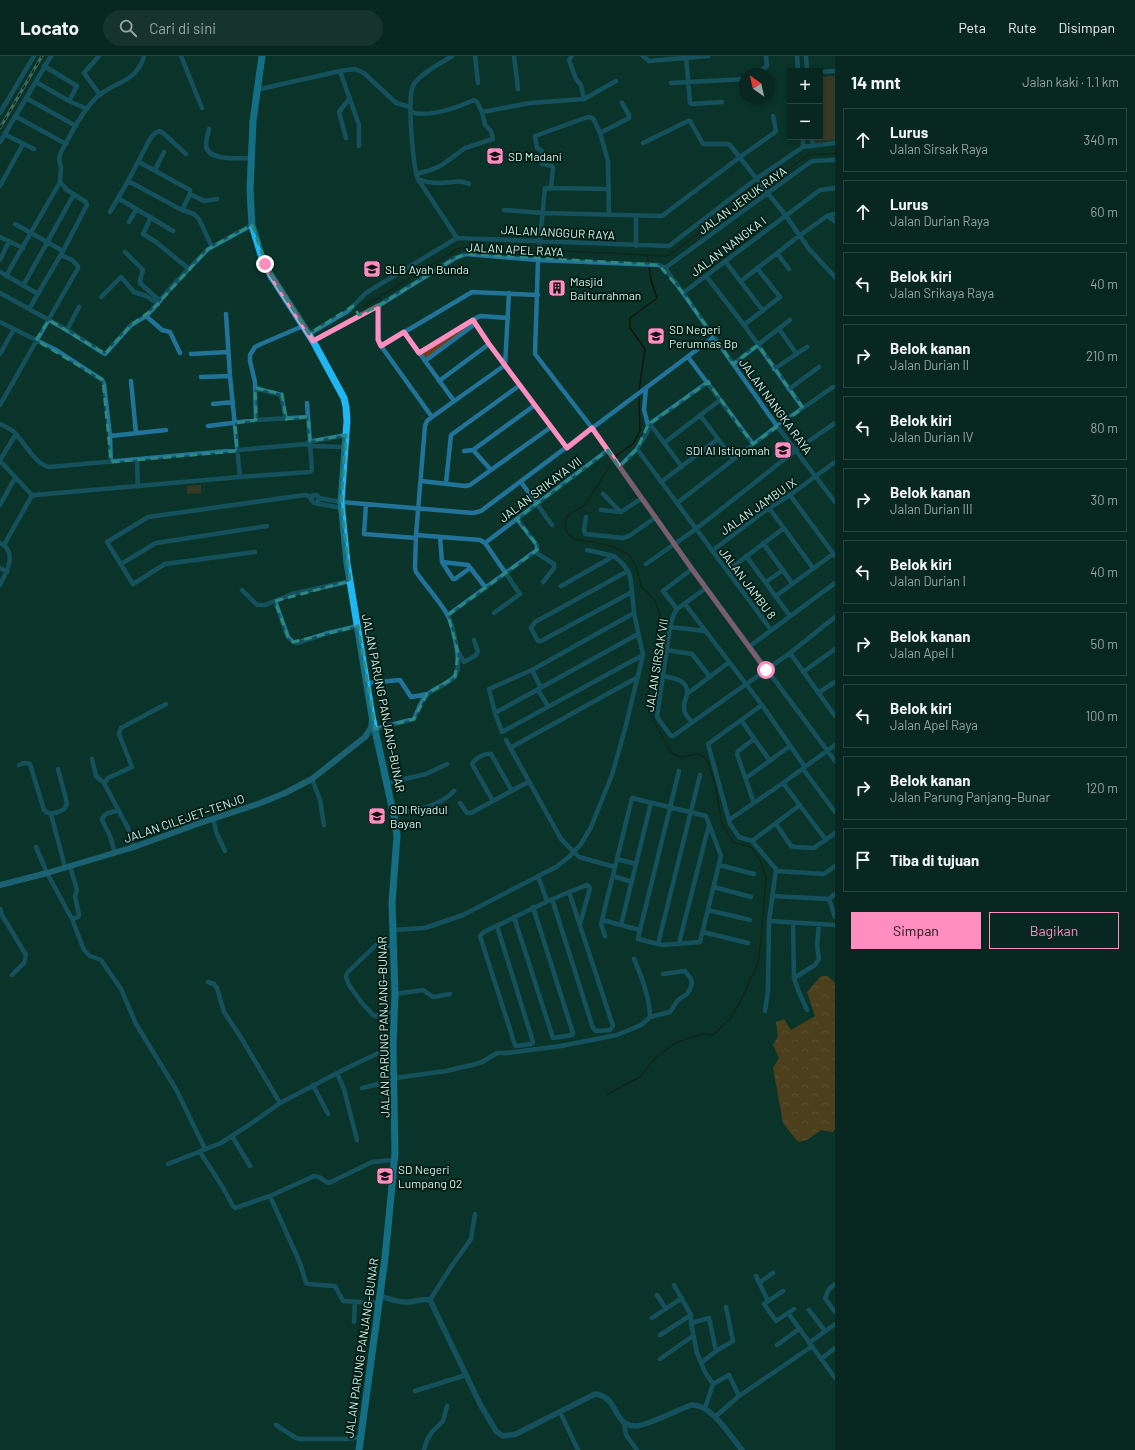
<!DOCTYPE html>
<html lang="id">
<head>
<meta charset="utf-8">
<style>
  :root { --surface:#082720; --page:#16332d; --text:#f1f3f6; --muted:#98a5a5; --line:#29443e; --accent:#fd8ebf }
  body { margin:0; font-family:Barlow,sans-serif; background:var(--page); color:var(--text) }
  .controls { position:absolute; right:12px; top:12px; display:grid; overflow:hidden; border-radius:0px; box-shadow:0 2px 6px #0003 }
  .controls button { width:36px; height:36px; display:grid; place-items:center; padding:0; border:0; border-bottom:1px solid var(--line); background:var(--surface); color:var(--text); font:20px sans-serif }
  .compass { position:absolute; left:739px; top:12px; width:36px; height:36px; border-radius:50%; background:var(--surface); box-shadow:0 2px 6px #0003; rotate:326deg }
  .stop { position:absolute; width:12px; height:12px; margin:-9px; border:3px solid #fd8ebf; border-radius:50%; background:#fff }
  .stop.end { background:#fd8ebf; border-color:#fff; box-shadow:0 1px 4px #0008 }
  .list { margin:0; padding:0; list-style:none }
  h2 { display:flex; justify-content:space-between; align-items:center; height:52px; margin:0; padding:0 16px; font-size:17px }
  h2 small { font-size:13px; font-weight:400; color:var(--muted) }
  .list li { display:grid; grid-template-columns:26px 1fr auto; gap:12px; align-items:center; box-sizing:border-box; height:64px; margin:0 8px 8px; padding:0 8px; border:1px solid var(--line); border-radius:0px }
  .list b { display:block; font-size:15px; white-space:nowrap }
  .list p { margin:0; font-size:13px; white-space:nowrap; color:var(--muted) }
  .list em { font-size:13px; font-style:normal; color:var(--muted) }
  .actions { display:flex; gap:8px; padding:12px 16px }
  .actions a { flex:1; padding:9px 0; border:1px solid var(--accent); border-radius:0px; text-align:center; font-size:14px; color:var(--accent) }
  .actions .main { background:var(--accent); color:#111 }
  .icon { flex:none; width:22px; height:22px; fill:none; stroke:currentColor; stroke-width:2; stroke-linecap:round; stroke-linejoin:round }
  .map { position:relative; flex:none; width:835px; height:1394px; overflow:hidden }
  header { display:flex; align-items:center; gap:24px; box-sizing:border-box; height:56px; padding:0 20px; background:var(--surface); border-bottom:1px solid var(--line) }
  header strong { font-size:19px }
  nav { display:flex; gap:22px; margin-inline-start:auto; font-size:14px }
  .search { width:280px; height:36px; background:var(--page); display:flex; align-items:center; gap:10px; box-sizing:border-box; padding:0 14px; border-radius:22px; color:var(--muted); font-size:15px }
  main { display:flex }
  aside { flex:1; background:var(--surface) }
  .map>svg:first-child { display:block }
  .forest { fill:url(#forest-crowns) }
  .park { fill:url(#park-crowns) }
  .pitch { fill:#6e3e1d }
  .lines { fill:none; stroke-linecap:round; stroke-linejoin:round }
  .stream { stroke:#151606; stroke-width:1.5 }
  .minor { stroke:#217399; stroke-width:4.5 }
  .tertiary { stroke:#217399; stroke-width:5.5 }
  .secondary { stroke:#3198c8; stroke-width:6 }
  .primary { stroke:#1fb6f4; stroke-width:7 }
  .rail-casing { stroke:#84aa9e; stroke-width:3 }
  .rail { stroke:#001a13; stroke-width:1.5; stroke-dasharray:4.5; stroke-linecap:butt }
  .route { stroke:#fd8ebf; stroke-width:5 }
  .marked { fill:none; stroke:#2c8980; stroke-width:3; stroke-dasharray:8 5; stroke-linejoin:round }
  .labels { text-anchor:middle; dominant-baseline:central; stroke-width:3.5; stroke-linejoin:round; paint-order:stroke }
  .poi-label { font-size:12px; fill:#d1f5e9; stroke:#001a13; text-anchor:start }
  .street-label { font-size:12px; fill:#d1f5e9; stroke:#001a13 }
</style>
</head>
<body>
<header>
<strong>Locato</strong>
<div class="search"><svg class="icon" aria-label="search" viewBox="0 0 24 24"><circle cx="10" cy="10" r="6"/><path d="M15 15l6 6"/></svg>Cari di sini</div>
<nav><a>Peta</a><a>Rute</a><a>Disimpan</a></nav>
</header>
<main>
<div class="map">
<svg width="835" height="1394" viewBox="0 0 835 1394">
  <defs>
    <pattern id="forest-crowns" width="20" height="18" patternUnits="userSpaceOnUse"><rect width="20" height="18" fill="#994d0c"/><path d="M2 6a3 3 0 1 1 6 0M12 15a3 3 0 1 1 6 0" fill="none" stroke="#ab703b"/></pattern>
    <pattern id="park-crowns" width="20" height="18" patternUnits="userSpaceOnUse"><rect width="20" height="18" fill="#6e3e1d"/><path d="M2 6a3 3 0 1 1 6 0M12 15a3 3 0 1 1 6 0" fill="none" stroke="#825a3e"/></pattern>
  </defs>
  <rect width="100%" height="100%" fill="#0b342a"/>
  <path class="forest" d="M821,920H828L835,927V1073L832,1076L821,1074L807,1084L798,1086L783,1067L773,1012L779,1002L773,989L778,980L776,966L784,963L791,974L815,960L807,936Z"/>
  <path class="park" d="M473,264L475,268L425,305L419,297Z"/>
  <path class="pitch" d="M835,20V84L815,86V81H820V21Z
    M201,429V437L187,438V430Z"/>
  <g class="lines">
    <path class="stream" d="M363,251L459,192L547,194L667,200L808,99L835,97
      M639,335L645,293L630,272V262L657,242L651,224L647,199
      M606,1039L640,1021L656,1001L677,986L702,978L713,979L730,963L740,946L758,907L761,884L766,821L760,804L751,791L733,786L722,768L715,728L707,704L699,698L680,701L671,697L649,655L648,639L656,603L661,562L655,544L641,530L636,510L628,498L612,490L575,483L568,478L565,470L567,460L585,449L617,399L633,388L640,375L639,339"/>
    <path class="minor" d="M99,0L84,17L100,39
      M181,0L202,52
      M452,0C441,7 418,19 413,30C407,42 413,110 418,123L457,182
      M475,0L478,27
      M514,0L518,33
      M572,0L569,4L576,23L581,29L584,43
      M643,0L649,5L708,0
      M686,0L690,47L692,48L722,46
      M797,0L798,15
      M806,0L807,15
      M44,10L77,30L69,45
      M340,15L359,69V90
      M820,16L835,15
      M756,18L767,10L766,0
      M36,26L69,45L87,53
      M671,27L745,23
      M256,34L340,15L355,13L364,17L396,47L410,51
      M26,42L76,70
      M410,56C429,62 456,52 474,44L477,46L482,56L530,47L584,43L616,25
      M0,57L34,0
      M15,60L66,88
      M209,73C208,78 206,84 206,89C207,106 240,102 251,102
      M4,78L34,93
      M803,81V91
      M812,81L813,89
      M346,82L339,56L350,42
      M0,86L51,0
      M643,87L688,65H690L703,88H728L730,89L786,160L809,193L835,221
      M139,106L190,134V138L182,154
      M155,114L164,96
      M416,118L431,114L442,109L465,92L493,83L491,75L485,69L482,56
      M418,123C425,126 432,127 440,127C451,127 459,123 469,128
      M128,125L182,154L194,158L199,163L212,191
      M0,130L23,88
      M551,131L553,112L552,110L542,108V95L537,92L535,80L588,61L593,62L600,77
      M609,133L545,132L538,204L535,298L592,372L692,513L835,705
      M190,138L204,145L217,143
      M118,142L173,175
      M504,154L542,157L662,160L740,101L774,77L776,75L773,60
      M110,156L128,125L150,83L155,77L159,75L163,77L186,98
      M609,159L608,105L600,77L629,62V59L622,47
      M827,160L835,165
      M151,161L143,178L156,186L189,213
      M636,161V190
      M129,166L136,154
      M15,168L63,195
      M0,181L23,192
      M125,196L143,214L140,224V227L160,245
      M777,197L789,213
      M0,204L9,185
      M725,205L763,255
      M665,212L809,107L813,105L835,104
      M0,216L38,238
      M6,220L60,126
      M706,220L744,269L803,352
      M741,225L799,180L827,160L835,158
      M23,230L74,138
      M0,237L67,274L105,298L131,269L146,260L152,254L172,230L208,193L252,169
      M683,237L820,134L835,132
      M101,241L121,221L134,236L146,240L158,248
      M378,250L379,284L381,290L432,361
      M29,253L63,195L87,149L86,146L67,134L60,126L61,112L59,103L61,96C71,78 80,59 94,44C111,25 136,29 144,0
      M226,258L230,320L240,421
      M146,260L162,274L170,276L180,297
      M473,264L489,288L567,392
      M0,266L56,294L102,324L104,328L110,380L111,406
      M744,269L780,241L757,212
      M779,273L796,297
      M67,274L79,251
      M404,276L454,345
      M309,278L348,255L366,237L374,232L457,182L669,190L756,123L803,91L835,87
      M313,285L378,250L455,202L466,198L538,204L659,209L665,212L683,237L777,370L835,446
      M381,290L472,236L538,239
      M419,297L478,261L481,260L508,262
      M0,298L14,273
      M191,298L228,296
      M688,301L753,388
      M425,305L475,268
      M733,308L790,264
      M774,313L807,291
      M201,321L230,320
      M131,325L136,377
      M439,325L489,288
      M255,332L281,339L286,363
      M789,333L819,311
      M213,348L233,346
      M0,349L78,212V210L72,204L61,199
      M700,359L733,403
      M256,364L255,326L250,305V299L255,291L261,288L303,270
      M0,368C4,370 10,372 14,376C24,386 35,408 49,411L305,388L311,390L345,391
      M650,368L682,411
      M648,369L708,326
      M208,370L256,364L308,361
      M110,380L166,374
      M308,386L346,379
      M664,387L720,344
      M637,393L771,574
      M473,394L535,349
      M464,395L473,394L491,414
      M0,404L16,378
      M137,404L138,431
      M0,405L33,440
      M619,411L637,393L648,375V369L644,354L646,332
      M421,425L465,430L470,429L551,371
      M521,426L552,469
      M661,426L718,383
      M446,427L451,379L520,329
      M603,438L621,456L642,442
      M790,439L835,500
      M319,442L341,446L473,457L481,455L714,281
      M316,447L318,445L319,442L317,439H313L311,444L314,447L342,452
      M677,447L777,370L833,331
      M366,448L364,478L416,482
      M0,449L15,422
      M769,452L813,512
      M601,454L621,456
      M586,461L584,474L585,478L623,482L629,480L656,461
      M416,479L480,484L485,487L520,538L494,557
      M440,481L442,506L453,523H455L470,512
      M0,487C18,496 7,515 0,529
      M485,487L608,394
      M763,487L792,527
      M4,489L31,441L35,439L240,421L310,416L312,414L307,347
      M712,495L769,452L790,439L835,406
      M255,496L165,508L133,528L107,486L148,461L305,439L311,441
      M535,496L554,508V512L543,526
      M746,500L790,560
      M442,506L468,509L486,532
      M121,508L156,487L267,470
      M646,508L696,473L796,394L835,367
      M0,512L7,516
      M628,515L535,566L531,572L538,585H541L632,536
      M727,515L784,472
      M766,526L783,514
      M561,530L614,500
      M706,532L677,553L674,558L670,571L657,661L671,680H673L790,597L835,561
      M242,534L257,549H265L292,538L350,525
      M776,540L833,498
      M275,545L288,581L293,586L297,587L328,577L358,570
      M685,548L762,649L805,711
      M677,553L663,535L692,513
      M634,557L532,614L489,633L495,657L502,676L643,599
      M448,559L537,494V489L517,463
      M670,571L705,575
      M750,590L835,527
      M666,594L692,598L710,621
      M459,597L464,606L475,600L478,596L474,584
      M790,597L835,660
      M532,614L541,632
      M803,616L835,593
      M663,620C672,622 688,623 687,637C687,642 683,647 684,652C684,657 689,663 692,666
      M367,627L400,624L411,641L427,638
      M538,634L548,650
      M818,637L835,626
      M687,638L728,607
      M495,657L638,578
      M741,664L770,705
      M375,673L414,663C418,655 420,645 427,639C435,631 448,629 455,620C463,611 453,568 447,558C438,543 426,530 416,516L415,512L416,479L425,370L427,365L432,361L505,309L509,237
      M506,684L561,783L579,801L615,811
      M510,692L638,621
      M92,703L96,720L104,727
      M19,709L24,707L30,708L44,754L46,756L51,758
      M58,713L67,747C66,755 58,756 51,758L65,811
      M803,713L835,756
      M746,722L790,690
      M312,723L320,744L324,769
      M387,727L426,718L447,708
      M783,727L826,784
      M493,745L472,708C475,702 485,697 491,698L512,735
      M460,747L467,757H471L528,726
      M754,747L737,698L738,695L754,683
      M394,759C413,754 440,751 454,735
      M213,763L217,778L225,795
      M729,764L783,727L835,689
      M776,768L791,790L795,791L814,792L835,777
      M752,785L739,781L730,768L708,688L762,649
      M36,791L47,817L72,863
      M134,791L128,772L104,727L108,722L132,711L119,678L121,672L166,648
      M115,797L110,780L102,764C103,757 111,756 118,755
      M617,803L636,808
      M719,809L754,818
      M70,810L77,834L75,840L79,859L78,861L72,863L84,894L90,900L101,904L121,933L136,968L177,1035L205,1093
      M776,815L824,818L835,810
      M538,820L547,845
      M613,820L632,826
      M714,831L751,841
      M772,840L829,843L835,838
      M552,843L593,972L596,975L610,974L613,970L569,836
      M829,843L835,861
      M0,853L2,859L26,899L24,907L12,919
      M708,854L750,864
      M514,861L553,982L572,979L573,977L533,851
      M602,864L640,874
      M769,865L835,869
      M793,867L794,922L798,934L807,954
      M621,869L651,747
      M497,870L533,986L531,988L516,990L515,989L480,880C484,874 495,871 501,868C530,853 558,840 587,829L590,832L580,868
      M393,874L425,872L463,859L556,811L570,800L581,788L591,771L612,719L625,673L643,599L634,557L631,526L629,517L623,508L614,500L587,494
      M703,876L748,887
      M605,880L601,868L632,742C656,748 681,754 706,760L721,800L700,886L662,889L638,883L640,874L679,715
      M679,887L709,769
      M658,888L700,719
      M393,891L381,888L376,889L347,917L346,921L349,929L361,946L373,959L376,960L395,955
      M634,903C641,919 650,942 650,961
      M794,922L815,909L819,903L817,890L819,868
      M208,926L214,928L217,932L224,956L240,980L280,1047
      M395,938L423,934L433,941L450,938
      M765,955L768,934L769,865L776,813L752,785L800,749
      M337,1017L344,1033L357,1084
      M395,1022L446,1015L472,1009L482,1006L497,997H507L561,990L617,979L641,969L650,961L670,956L678,944L687,938L690,933L692,928L691,923L685,915L663,918
      M313,1029L328,1058
      M362,1032L395,1024
      M232,1080L250,1110
      M200,1096L222,1130L233,1150L235,1152L270,1140L314,1120C321,1120 323,1125 329,1127L372,1106L394,1104
      M168,1108L221,1087L249,1069L280,1047L343,1014L393,990
      M270,1140L300,1207L306,1227L309,1228L335,1230L343,1245L378,1247
      M756,1220L768,1245
      M759,1227L773,1217
      M835,1228L829,1233L825,1242L835,1256
      M674,1229L691,1259V1267L697,1297L705,1316L713,1328L705,1352
      M783,1235L764,1248L776,1265L794,1253
      M657,1239L666,1253
      M430,1244L449,1214L471,1183L475,1158
      M809,1254L825,1275
      M788,1257L835,1322
      M652,1262L682,1242
      M354,1266L355,1246
      M691,1267L709,1262L716,1295
      M660,1279L691,1259
      M809,1287L835,1268
      M777,1289L799,1273
      M660,1303L693,1280
      M821,1303L835,1292
      M701,1307L716,1295L733,1285L726,1251
      M713,1328L729,1319L739,1340
      M415,1335L466,1319
      M560,1356L578,1394
      M715,1361L739,1340L811,1291
      M624,1367L626,1379L637,1394
      M276,1369L296,1382L300,1383H346L361,1381
      M424,1394L427,1384L432,1376L443,1365L447,1350"/>
    <path class="tertiary" d="M379,1240C388,1242 398,1247 408,1246C415,1246 423,1242 430,1244L480,1348L496,1375L503,1380L516,1378L595,1338C620,1341 612,1370 636,1370C646,1370 680,1353 691,1349C711,1347 730,1380 742,1394"/>
    <path class="secondary" d="M0,829L47,817L134,791L200,767L258,748L285,737L312,723L365,681L371,672L372,664"/>
    <path class="primary" d="M262,0L253,65L250,134L252,169L261,199L270,218L313,285L344,342L346,351L347,365L341,446L347,507L372,660L395,765L397,780L392,847L395,938L393,990L395,1098L385,1202L359,1394"/>
    <defs>
      <path id="rail" d="M0,72L42,0"/>
    </defs>
    <use href="#rail" class="rail-casing"/>
    <use href="#rail" class="rail"/>
  </g>
  <g class="lines">
    <path class="route" d="M265,208L270,218L313,285L378,250V284L381,290L404,276L419,297L473,264L489,288L567,392L592,372L692,513L766,614"/>
  </g>
  <path d="M0 0H835V1394H0ZM252,169L270,218L309,278L353,250L359,259L378,250L455,202L466,198L659,209L683,237L733,308L758,289L803,352L753,388L708,326L648,369L637,393L619,411L608,394L536,448L517,463L537,489V494L448,559L458,596L455,621L427,638L414,663L375,673L358,570L293,586L288,581L275,545L350,525L341,446L346,379L310,385L308,361L286,363L282,338L255,332L256,364L235,367L237,395L111,406L103,324L36,284L49,264L105,298L131,269L152,254L208,193Z" fill="#0b342a" fill-opacity=".55" fill-rule="evenodd"/>
  <path class="marked" d="M252,169L270,218L309,278L353,250L359,259L378,250L455,202L466,198L659,209L683,237L733,308L758,289L803,352L753,388L708,326L648,369L637,393L619,411L608,394L536,448L517,463L537,489V494L448,559L458,596L455,621L427,638L414,663L375,673L358,570L293,586L288,581L275,545L350,525L341,446L346,379L310,385L308,361L286,363L282,338L255,332L256,364L235,367L237,395L111,406L103,324L36,284L49,264L105,298L131,269L152,254L208,193Z"/>
  <defs>
    <symbol id="school-square" viewBox="-11 -11 22 22"><rect x="-9" y="-9" width="18" height="18" rx="4" fill="#fd8ebf" stroke="#001a13"/><path d="M0-5L7-2L0 1L-7-2ZM-4 1L0 2.5L4 1V4Q0 6-4 4Z" fill="#111"/></symbol>
    <symbol id="building-square" viewBox="-11 -11 22 22"><rect x="-9" y="-9" width="18" height="18" rx="4" fill="#fd8ebf" stroke="#001a13"/><path d="M-4-6H4V6H1V3H-1V6H-4ZM-2.5-4.3h1.7v1.8h-1.7ZM.8-4.3h1.7v1.8H.8ZM-2.5-1h1.7V.8h-1.7ZM.8-1h1.7V.8H.8Z" fill="#111"/></symbol>
  </defs>
  <g fill-rule="evenodd">
    <use href="#school-square" x="485" y="90" width="20" height="20"/>
    <use href="#school-square" x="362" y="203" width="20" height="20"/>
    <use href="#building-square" x="547" y="222" width="20" height="20"/>
    <use href="#school-square" x="646" y="270" width="20" height="20"/>
    <use href="#school-square" x="773" y="384" width="20" height="20"/>
    <use href="#school-square" x="367" y="750" width="20" height="20"/>
    <use href="#school-square" x="375" y="1110" width="20" height="20"/>
  </g>
  <g class="labels">
    <g class="poi-label">
      <text x="508" y="100">SD Madani</text>
      <text x="385" y="213">SLB Ayah Bunda</text>
      <text x="570" y="225">Masjid<tspan x="570" dy="14">Baiturrahman</tspan></text>
      <text x="669" y="273">SD Negeri<tspan x="669" dy="14">Perumnas Bp</tspan></text>
      <text x="770" y="394" text-anchor="end">SDI Al Istiqomah</text>
      <text x="390" y="753">SDI Riyadul<tspan x="390" dy="14">Bayan</tspan></text>
      <text x="398" y="1113">SD Negeri<tspan x="398" dy="14">Lumpang 02</tspan></text>
    </g>
    <g class="street-label">
      <text transform="translate(742 144) rotate(-36)">JALAN JERUK RAYA</text>
      <text transform="translate(558 176) rotate(3)">JALAN ANGGUR RAYA</text>
      <text transform="translate(728 190) rotate(-37)">JALAN NANGKA I</text>
      <text transform="translate(515 193) rotate(3)">JALAN APEL RAYA</text>
      <text transform="translate(776 350) rotate(54)">JALAN NANGKA RAYA</text>
      <text transform="translate(540 433) rotate(-37)">JALAN SRIKAYA VII</text>
      <text transform="translate(758 450) rotate(-35)">JALAN JAMBU IX</text>
      <text transform="translate(748 527) rotate(53)">JALAN JAMBU 8</text>
      <text transform="translate(656 609) rotate(-81)">JALAN SIRSAK VII</text>
      <text transform="translate(384 647) rotate(79)">JALAN PARUNG PANJANG–BUNAR</text>
      <text transform="translate(184 762) rotate(-19)">JALAN CILEJET–TENJO</text>
      <text transform="translate(383 971) rotate(-91)">JALAN PARUNG PANJANG–BUNAR</text>
      <text transform="translate(361 1292) rotate(-82)">JALAN PARUNG PANJANG–BUNAR</text>
    </g>
  </g>
</svg>
<div class="controls">
<button>+</button>
<button>−</button>
</div>
<svg class="compass" viewBox="-18 -18 36 36"><path d="M0-13l5 13h-10z" fill="#e53935"/><path d="M0 13l5-13h-10z" fill="#98a5a5"/></svg>
<div class="stop" style="left:766px;top:614px"></div>
<div class="stop end" style="left:265px;top:208px"></div>
</div>
<aside>
<h2>14 mnt<small>Jalan kaki · 1.1 km</small></h2>
<ul class="list">
<li><svg class="icon" aria-label="ahead" viewBox="0 0 24 24"><path d="M12 20V5M6 11l6-6 6 6"/></svg><div><b>Lurus</b><p>Jalan Sirsak Raya</p></div><em>340 m</em></li>
<li><svg class="icon" aria-label="ahead" viewBox="0 0 24 24"><path d="M12 20V5M6 11l6-6 6 6"/></svg><div><b>Lurus</b><p>Jalan Durian Raya</p></div><em>60 m</em></li>
<li><svg class="icon" aria-label="left" viewBox="0 0 24 24"><path d="M17 20v-9H6M10 6l-5 5 5 5"/></svg><div><b>Belok kiri</b><p>Jalan Srikaya Raya</p></div><em>40 m</em></li>
<li><svg class="icon" aria-label="right" viewBox="0 0 24 24"><path d="M7 20v-9h11M14 6l5 5-5 5"/></svg><div><b>Belok kanan</b><p>Jalan Durian II</p></div><em>210 m</em></li>
<li><svg class="icon" aria-label="left" viewBox="0 0 24 24"><path d="M17 20v-9H6M10 6l-5 5 5 5"/></svg><div><b>Belok kiri</b><p>Jalan Durian IV</p></div><em>80 m</em></li>
<li><svg class="icon" aria-label="right" viewBox="0 0 24 24"><path d="M7 20v-9h11M14 6l5 5-5 5"/></svg><div><b>Belok kanan</b><p>Jalan Durian III</p></div><em>30 m</em></li>
<li><svg class="icon" aria-label="left" viewBox="0 0 24 24"><path d="M17 20v-9H6M10 6l-5 5 5 5"/></svg><div><b>Belok kiri</b><p>Jalan Durian I</p></div><em>40 m</em></li>
<li><svg class="icon" aria-label="right" viewBox="0 0 24 24"><path d="M7 20v-9h11M14 6l5 5-5 5"/></svg><div><b>Belok kanan</b><p>Jalan Apel I</p></div><em>50 m</em></li>
<li><svg class="icon" aria-label="left" viewBox="0 0 24 24"><path d="M17 20v-9H6M10 6l-5 5 5 5"/></svg><div><b>Belok kiri</b><p>Jalan Apel Raya</p></div><em>100 m</em></li>
<li><svg class="icon" aria-label="right" viewBox="0 0 24 24"><path d="M7 20v-9h11M14 6l5 5-5 5"/></svg><div><b>Belok kanan</b><p>Jalan Parung Panjang–Bunar</p></div><em>120 m</em></li>
<li><svg class="icon" aria-label="arrive" viewBox="0 0 24 24"><path d="M6 21V4h12l-3 4 3 4H6"/></svg><div><b>Tiba di tujuan</b></div></li>
</ul>
<div class="actions"><a class="main">Simpan</a><a>Bagikan</a></div>
</aside>
</main>
</body>
</html>
